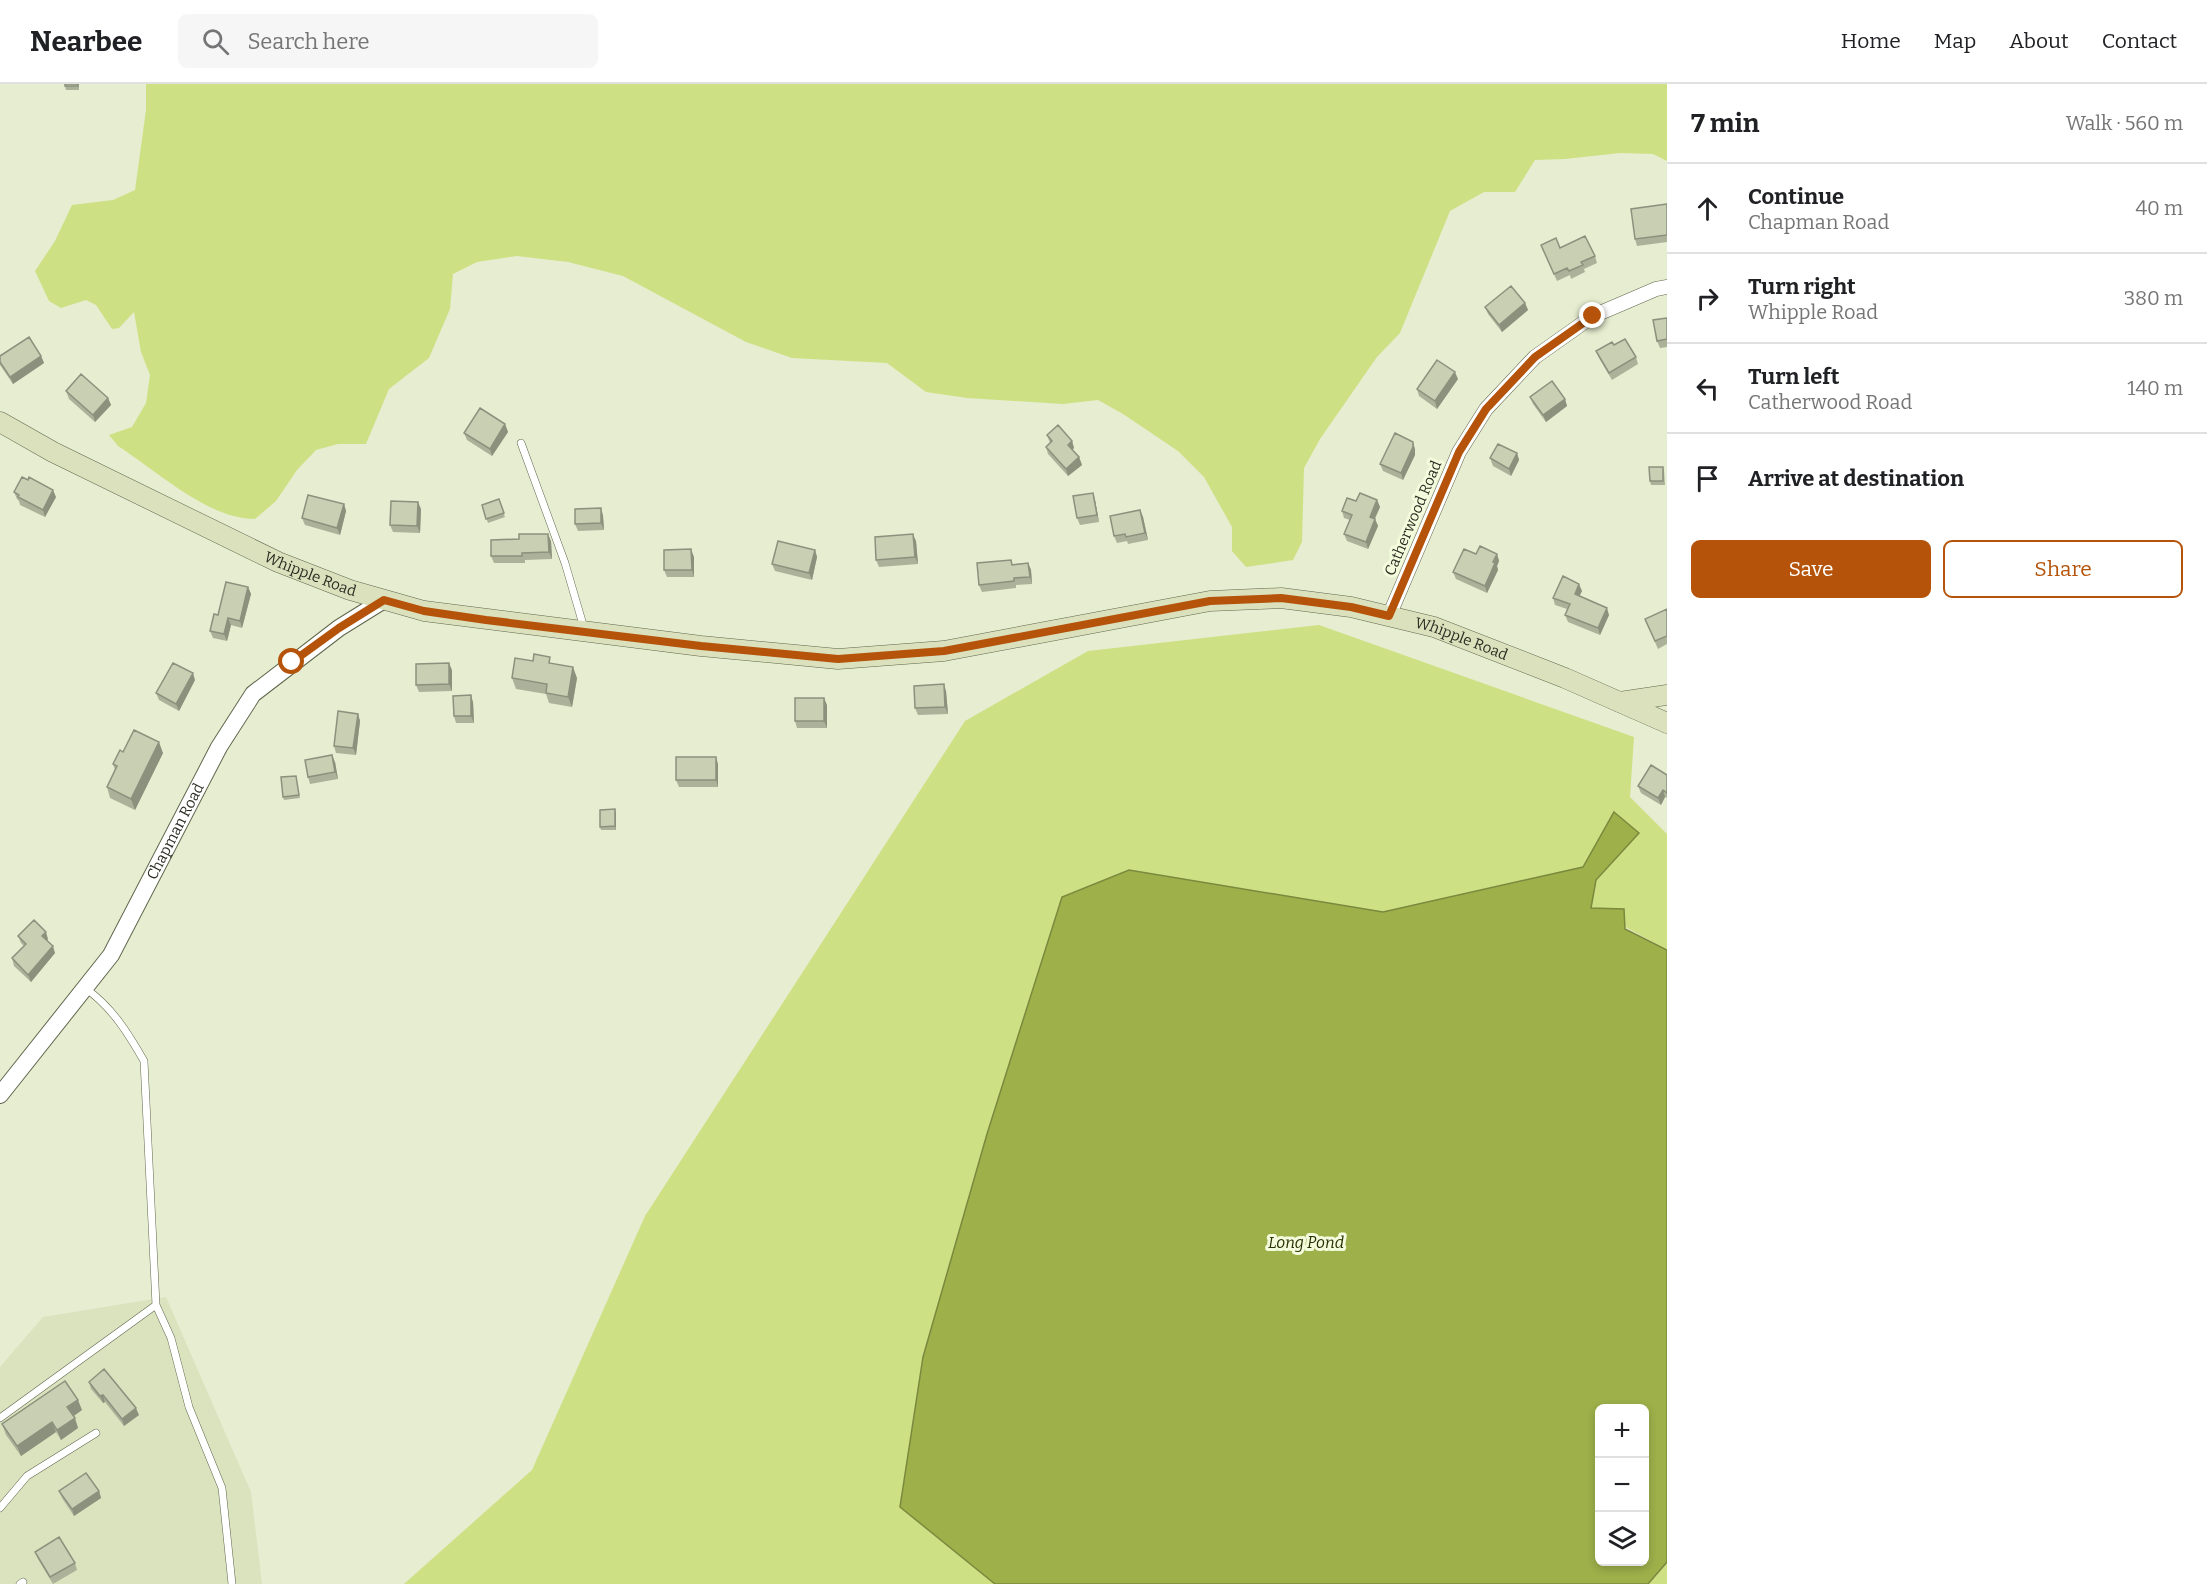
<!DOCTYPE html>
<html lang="en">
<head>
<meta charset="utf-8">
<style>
  :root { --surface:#fff; --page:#f6f6f6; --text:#202124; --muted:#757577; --line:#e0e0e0; --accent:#b45309 }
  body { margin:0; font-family:Bitter,serif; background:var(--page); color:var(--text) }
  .controls { position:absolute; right:18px; bottom:18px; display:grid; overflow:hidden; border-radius:9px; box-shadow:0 3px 9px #0003 }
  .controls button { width:54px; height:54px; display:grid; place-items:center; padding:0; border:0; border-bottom:2px solid var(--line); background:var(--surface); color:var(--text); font:30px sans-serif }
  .stop { position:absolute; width:18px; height:18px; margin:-14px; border:4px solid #b45309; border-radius:50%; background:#fff }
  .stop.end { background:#b45309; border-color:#fff; box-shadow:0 2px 6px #0008 }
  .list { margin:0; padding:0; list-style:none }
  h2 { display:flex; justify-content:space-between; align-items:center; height:78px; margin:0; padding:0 24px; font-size:26px }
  h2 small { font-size:20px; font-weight:400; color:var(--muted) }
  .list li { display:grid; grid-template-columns:39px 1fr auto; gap:18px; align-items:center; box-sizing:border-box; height:90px; padding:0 24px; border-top:2px solid var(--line) }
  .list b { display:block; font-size:22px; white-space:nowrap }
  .list p { margin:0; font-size:20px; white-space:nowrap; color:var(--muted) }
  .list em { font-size:20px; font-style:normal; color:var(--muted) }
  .actions { display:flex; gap:12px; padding:18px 24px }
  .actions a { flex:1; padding:14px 0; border:2px solid var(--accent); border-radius:9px; text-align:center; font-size:21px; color:var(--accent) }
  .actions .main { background:var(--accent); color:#fff }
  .icon { flex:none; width:33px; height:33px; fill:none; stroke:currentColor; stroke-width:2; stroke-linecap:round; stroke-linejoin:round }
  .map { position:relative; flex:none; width:1667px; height:1500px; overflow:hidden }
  header { display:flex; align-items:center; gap:36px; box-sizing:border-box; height:84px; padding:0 30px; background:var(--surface); border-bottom:2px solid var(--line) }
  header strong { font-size:28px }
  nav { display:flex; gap:33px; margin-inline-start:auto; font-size:21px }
  .search { width:420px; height:54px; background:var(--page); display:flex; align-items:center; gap:15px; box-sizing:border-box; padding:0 21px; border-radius:9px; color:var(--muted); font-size:22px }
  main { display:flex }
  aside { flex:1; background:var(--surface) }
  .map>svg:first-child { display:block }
  .built { fill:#dae3be }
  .green { fill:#cde184 }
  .water { fill:#9db04a; stroke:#7a893e; stroke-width:1.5; fill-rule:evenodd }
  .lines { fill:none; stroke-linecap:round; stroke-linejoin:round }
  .service-casing { stroke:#61674e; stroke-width:8 }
  .minor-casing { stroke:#61674e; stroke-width:15 }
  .tertiary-casing { stroke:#61674e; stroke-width:18 }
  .secondary-casing { stroke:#61674e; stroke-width:21 }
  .service { stroke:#fff; stroke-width:7 }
  .minor { stroke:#fff; stroke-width:14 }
  .tertiary { stroke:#fff; stroke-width:16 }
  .secondary { stroke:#dbe1bd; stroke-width:20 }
  .wall { fill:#acb29a }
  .shaded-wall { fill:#8c917d }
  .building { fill:#c8cfb3; stroke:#8c917d; stroke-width:1.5 }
  .route { stroke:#b45309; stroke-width:8 }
  .labels { text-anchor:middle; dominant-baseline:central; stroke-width:6; stroke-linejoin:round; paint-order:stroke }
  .street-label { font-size:15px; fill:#2a2d22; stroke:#f3fbdd }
  .water-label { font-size:16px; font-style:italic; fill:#293004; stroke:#f3fbdd }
</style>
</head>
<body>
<header>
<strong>Nearbee</strong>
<div class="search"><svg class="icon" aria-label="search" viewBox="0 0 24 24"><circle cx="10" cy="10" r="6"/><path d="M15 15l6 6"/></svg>Search here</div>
<nav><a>Home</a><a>Map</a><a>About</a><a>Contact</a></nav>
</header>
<main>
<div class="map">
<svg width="1667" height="1500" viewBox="0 0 1667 1500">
  <rect width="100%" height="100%" fill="#e6edd0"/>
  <path class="built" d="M166,1213L251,1408L262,1500H0V1283L43,1233Z"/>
  <path class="green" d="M146,0H1667V77L1653,70L1620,69L1565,75L1535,76L1515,108H1484L1450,127L1400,249L1377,273L1320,355L1304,384L1302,458L1293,476L1246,483L1232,467V443L1204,393L1178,367L1123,330L1098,316L1063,320L967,314L926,308L887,279L792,274L746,258L623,192L568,178L517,172L477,178L453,190L450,225L429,274L389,305L366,360H338L316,366L297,386L276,417L255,435C208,435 157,387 118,362L109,351L132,343L146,319L150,291L141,268L134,228L119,244L112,245L96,221L86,216L61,224L49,217L35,187L55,157L72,121L113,116L135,106L146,26Z
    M1319,541L1634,653L1630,713L1667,750V866L1591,824L1596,796L1639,749L1583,783L1383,828L1129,786L987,1050L923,1273L900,1423L995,1500H404L532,1386L645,1132L965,637L1088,567Z
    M1667,1468V1500H1648L1667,1478Z"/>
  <path class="water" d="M1614,728L1639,749L1596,796L1591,824L1624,825L1625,845L1667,866V1478L1648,1500H995L900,1423L923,1273L987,1050L1062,813L1129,786L1383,828L1583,783ZM1600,1324H1644V1478H1600Z"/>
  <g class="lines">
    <defs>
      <path id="service" d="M521,359L565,479L584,544
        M85,904C112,923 128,949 144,977L156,1221L171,1254L189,1323L222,1404L232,1500
        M0,1334L156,1221
        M0,1424L27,1392L96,1349
        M20,1500L23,1498"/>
      <path id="minor" d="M1389,532L1459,368L1486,325L1535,273L1593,232L1656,205L1667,203"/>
      <g id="tertiary">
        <path id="s1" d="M0,1011L111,871L219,663L253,610L339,544L384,516"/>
      </g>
      <g id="secondary">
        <path id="s2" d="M0,338L53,368L278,478L350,506L424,527L701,562L838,575L944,567L1210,517L1281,514L1351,523L1434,543L1565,594L1667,639"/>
        <path d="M1620,618L1667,611"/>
      </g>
    </defs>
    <use href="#service" class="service-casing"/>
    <use href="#minor" class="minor-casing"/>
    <use href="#tertiary" class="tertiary-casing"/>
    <use href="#secondary" class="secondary-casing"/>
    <use href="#service" class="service"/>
    <use href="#minor" class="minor"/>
    <use href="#tertiary" class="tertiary"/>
    <use href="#secondary" class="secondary"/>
  </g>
  <path class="wall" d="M79,0V6H66L65,2Z
    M1667,120V158L1637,162L1635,155Z
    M1541,161L1560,164L1595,172L1597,179L1584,185L1585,188L1571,195L1570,191L1557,197Z
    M1525,219L1528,226L1502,248L1488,230L1485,223Z
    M1667,234V263L1660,264L1657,257Z
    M1614,261L1636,273L1638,280L1612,296L1599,274L1596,267Z
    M0,272H41L44,279L13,300L0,281Z
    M1458,295L1437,325L1419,312L1417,305Z
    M66,307L108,314L111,321L95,338L69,315Z
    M1530,313L1565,315L1567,322L1546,338L1533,320Z
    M505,340L508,348L492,372L467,356L464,349Z
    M1047,351L1072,357L1074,364L1072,366L1079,373L1082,381L1068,392L1048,370L1046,363L1050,359Z
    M1415,365V371L1403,396L1383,387L1380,380Z
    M1517,369L1519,376L1511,392L1493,382L1490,374Z
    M1663,383L1664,386L1665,401H1651L1650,397Z
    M28,396L56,413L45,433L20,421L19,417L17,415L14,408Z
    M1093,409L1095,416L1099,438L1080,441L1077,434Z
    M499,415L505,433L488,439L482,421Z
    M1377,416L1380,423L1375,435L1378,442L1368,465L1347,457L1344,450L1350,436L1344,434L1342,427Z
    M344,420L346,427L340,451L305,441L302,434Z
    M601,424L603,432L604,446L578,447L575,440Z
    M421,425L420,449L393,448L390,441Z
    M1140,426L1143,433L1148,456L1128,460L1127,457L1117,459L1114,452Z
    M551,457L552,475L525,476V479H494L491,472Z
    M916,457L918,480L879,483L876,476Z
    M815,466L817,473L812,496L775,487L772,480Z
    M1476,470H1497L1499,477L1497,482L1498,486L1487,509L1456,495L1453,488Z
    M694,473V493H667L664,486Z
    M1028,479L1031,486L1032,500L1016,501V504L982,508L979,501L1013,480Z
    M248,503L251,510L242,544L231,541L227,557L213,554L210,547L218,531Z
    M1582,507L1579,512L1609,531L1600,551L1568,538L1565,531L1567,525L1555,521L1553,514Z
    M1667,525V560L1658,565L1645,535Z
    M553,580L577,594L572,623L549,619L546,610L516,605L512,594Z
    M452,586V607L419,608L416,601Z
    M195,596L179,627L159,616L156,609Z
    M946,607L948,630L918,631L915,624Z
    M473,618L474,639H456L454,632Z
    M827,621V644H797L795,637Z
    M358,630L360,637L356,671L336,669L334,662Z
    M163,669L135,726L110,714L107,703L115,686L113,680Z
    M335,678L338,695L310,700L308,693Z
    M718,680V703H679L676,696Z
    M1667,691V714L1665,713L1661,721L1641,709L1638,702Z
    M296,692L300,714L284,716L283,713Z
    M616,729V746H601L600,743Z
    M18,852L48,855L47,857L55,869L31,898L14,882L12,874L24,862L21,859Z
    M89,1298L139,1331L124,1342L105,1318L103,1319L91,1305Z
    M82,1326L73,1332L78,1344L61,1356L56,1348L21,1372L6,1351L2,1340Z
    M59,1407H99L101,1414L74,1432L62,1414Z
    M35,1468L75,1479L77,1486L53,1500L38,1475Z"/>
  <path class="shaded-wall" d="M1525,219L1528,226L1502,248L1499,241Z
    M41,272L44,279L13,300L10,293Z
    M1455,288L1458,295L1437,325L1435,317Z
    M108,314L111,321L95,338L93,331Z
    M1565,315L1567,322L1546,338L1543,331Z
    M505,340L508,348L492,372L490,365Z
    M1072,357L1074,364L1070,368L1068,361Z
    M1413,358L1415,365V371L1403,396L1401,389Z
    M1517,369L1519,376L1511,392L1509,385Z
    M1079,373L1082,381L1068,392L1066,385Z
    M53,406L56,413L45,433L43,426Z
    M1093,409L1095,416L1099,438L1097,431Z
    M1377,416L1380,423L1372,440L1370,433Z
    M418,418L421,425L420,449L417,442Z
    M344,420L346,427L340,451L337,444Z
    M601,424L603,432L604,446L601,439Z
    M1140,426L1143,433L1148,456L1145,449Z
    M1375,435L1378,442L1368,465L1366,458Z
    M548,450L551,457L552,475L549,468Z
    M913,450L916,457L918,480L915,473Z
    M691,465L694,473V493L692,486Z
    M815,466L817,473L812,496L809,489Z
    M1497,470L1499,477L1497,482L1498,486L1487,509L1485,502Z
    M1028,479L1031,486L1032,500L1030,493Z
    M1579,500L1582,507L1577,517L1575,510Z
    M248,503L251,510L242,544L240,537Z
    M1607,524L1609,531L1600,551L1598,544Z
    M228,534L231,541L227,557L224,550Z
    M449,579L452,586V607L449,600Z
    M573,583L577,594L572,623L568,613Z
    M193,589L195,596L179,627L176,620Z
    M944,600L946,607L948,630L945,623Z
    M471,611L473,618L474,639L471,632Z
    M824,614L827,621V644L824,637Z
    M358,630L360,637L356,671L353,664Z
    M159,658L163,669L135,726L131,715Z
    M332,671L335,678L338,695L335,688Z
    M716,673L718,680V703L716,696Z
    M1663,706L1665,713L1661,721L1658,714Z
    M615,725L616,729V746L615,742Z
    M46,848L48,855L44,859L42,852Z
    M53,862L55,869L31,898L28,891Z
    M103,1311L105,1318L103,1319L100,1312Z
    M78,1316L82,1326L71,1334L67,1323Z
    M136,1324L139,1331L124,1342L122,1335Z
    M75,1334L78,1344L61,1356L57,1346Z
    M52,1338L56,1348L21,1372L17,1362Z
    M99,1407L101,1414L74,1432L72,1425Z"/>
  <path class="building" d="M65,0H78V2H65Z
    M1667,120V151L1635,155L1631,125Z
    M1585,152L1595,172L1581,178L1583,181L1569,187L1567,184L1554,190L1541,161L1556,154L1560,164Z
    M1511,202L1525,219L1499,241L1485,223Z
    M1667,234V255L1657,257L1653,236Z
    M29,253L41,272L10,293L0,278V272Z
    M1625,255L1636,273L1609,289L1596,267L1612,258L1614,261Z
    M1437,276L1455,288L1435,317L1417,305Z
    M81,290L108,314L93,331L66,307Z
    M1552,297L1565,315L1543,331L1530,313Z
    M480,324L505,340L490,365L464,349Z
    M1058,341L1072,357L1068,361L1079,373L1066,385L1046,363L1052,357L1047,351Z
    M1395,349L1413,358V363L1401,389L1380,380Z
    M1498,360L1517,369L1509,385L1490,374Z
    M1649,383H1663V397H1650Z
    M22,393L28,396L29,393L53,406L43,426L18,413L19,411L14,408Z
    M1093,409L1097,431L1077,434L1073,412Z
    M1360,409L1377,416L1370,433L1375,435L1366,458L1344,450L1352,431L1342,427L1347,414L1356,417Z
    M308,411L344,420L337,444L302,434Z
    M499,415L504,429L486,435L482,421Z
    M391,417L418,418L417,442L390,441Z
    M601,424V439L575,440V425Z
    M1140,426L1145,449L1126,453L1125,450L1114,452L1110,432Z
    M519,450H548L549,468L522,469V472H491V456L519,455Z
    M913,450L915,473L876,476L875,453Z
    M778,457L815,466L809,489L772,480Z
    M1480,462L1497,470L1493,478L1495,479L1485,502L1453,488L1464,465L1476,470Z
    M691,465L692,486H664V466Z
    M1011,476L1012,481L1028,479L1030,493L1014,494V497L979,501L977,479Z
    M1563,492L1579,500L1575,510L1607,524L1598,544L1565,531L1570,520L1553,514Z
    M226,498L248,503L240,537L228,534L224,550L210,547L214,530L218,531Z
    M1667,525V552L1655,557L1645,535Z
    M534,570L550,573L549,579L573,583L568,613L546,609L547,600L512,594L515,574L533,577Z
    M173,579L193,589L176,620L156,609Z
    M449,579V600L416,601V580Z
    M944,600L945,623L915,624L914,602Z
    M471,611V632H454L453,612Z
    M795,614H824V637H795Z
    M338,627L358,630L353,664L334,662Z
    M134,646L159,658L131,715L107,703L117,682L113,680L120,666L123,668Z
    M332,671L335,688L308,693L305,676Z
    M676,673H716V696H676Z
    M1651,681L1667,691V709L1663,706L1658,714L1638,702Z
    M296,692L299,711L283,713L281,693Z
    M615,725V742L600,743V726Z
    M34,836L46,848L42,852L53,862L28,891L12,874L26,860L18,852Z
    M104,1285L136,1324L122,1335L103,1311L100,1312L89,1298Z
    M65,1297L78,1316L67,1323L75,1334L57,1346L52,1338L17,1362L2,1340Z
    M86,1389L99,1407L72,1425L59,1407Z
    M59,1453L75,1479L50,1493L35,1468Z"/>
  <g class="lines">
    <path class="route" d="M292,578L339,544L384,516L424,527L486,536L701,562L838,575L944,567L1210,517L1281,514L1351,523L1389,532L1459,368L1486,325L1535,273L1593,232"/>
  </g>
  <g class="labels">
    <g class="street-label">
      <text transform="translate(1413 434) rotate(-67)">Catherwood Road</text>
      <text stroke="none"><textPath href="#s2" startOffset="346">Whipple Road</textPath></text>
      <text stroke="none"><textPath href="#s2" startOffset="1516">Whipple Road</textPath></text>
      <text stroke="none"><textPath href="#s1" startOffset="318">Chapman Road</textPath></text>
    </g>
    <g class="water-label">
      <text x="1306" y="1158">Long Pond</text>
    </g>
  </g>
</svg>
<div class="controls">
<button>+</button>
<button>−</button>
<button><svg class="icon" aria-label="layers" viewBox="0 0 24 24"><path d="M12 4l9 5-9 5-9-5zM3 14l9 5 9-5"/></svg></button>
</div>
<div class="stop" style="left:292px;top:578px"></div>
<div class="stop end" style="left:1593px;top:232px"></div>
</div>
<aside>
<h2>7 min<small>Walk · 560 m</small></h2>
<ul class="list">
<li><svg class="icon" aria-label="ahead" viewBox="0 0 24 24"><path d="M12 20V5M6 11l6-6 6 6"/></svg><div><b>Continue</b><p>Chapman Road</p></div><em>40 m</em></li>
<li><svg class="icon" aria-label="right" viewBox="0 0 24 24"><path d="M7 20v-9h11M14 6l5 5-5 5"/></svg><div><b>Turn right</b><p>Whipple Road</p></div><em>380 m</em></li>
<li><svg class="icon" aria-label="left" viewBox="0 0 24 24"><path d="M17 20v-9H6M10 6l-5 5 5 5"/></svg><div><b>Turn left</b><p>Catherwood Road</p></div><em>140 m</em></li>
<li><svg class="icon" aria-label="arrive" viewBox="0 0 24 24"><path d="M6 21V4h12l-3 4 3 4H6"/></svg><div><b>Arrive at destination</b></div></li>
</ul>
<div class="actions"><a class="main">Save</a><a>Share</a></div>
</aside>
</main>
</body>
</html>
